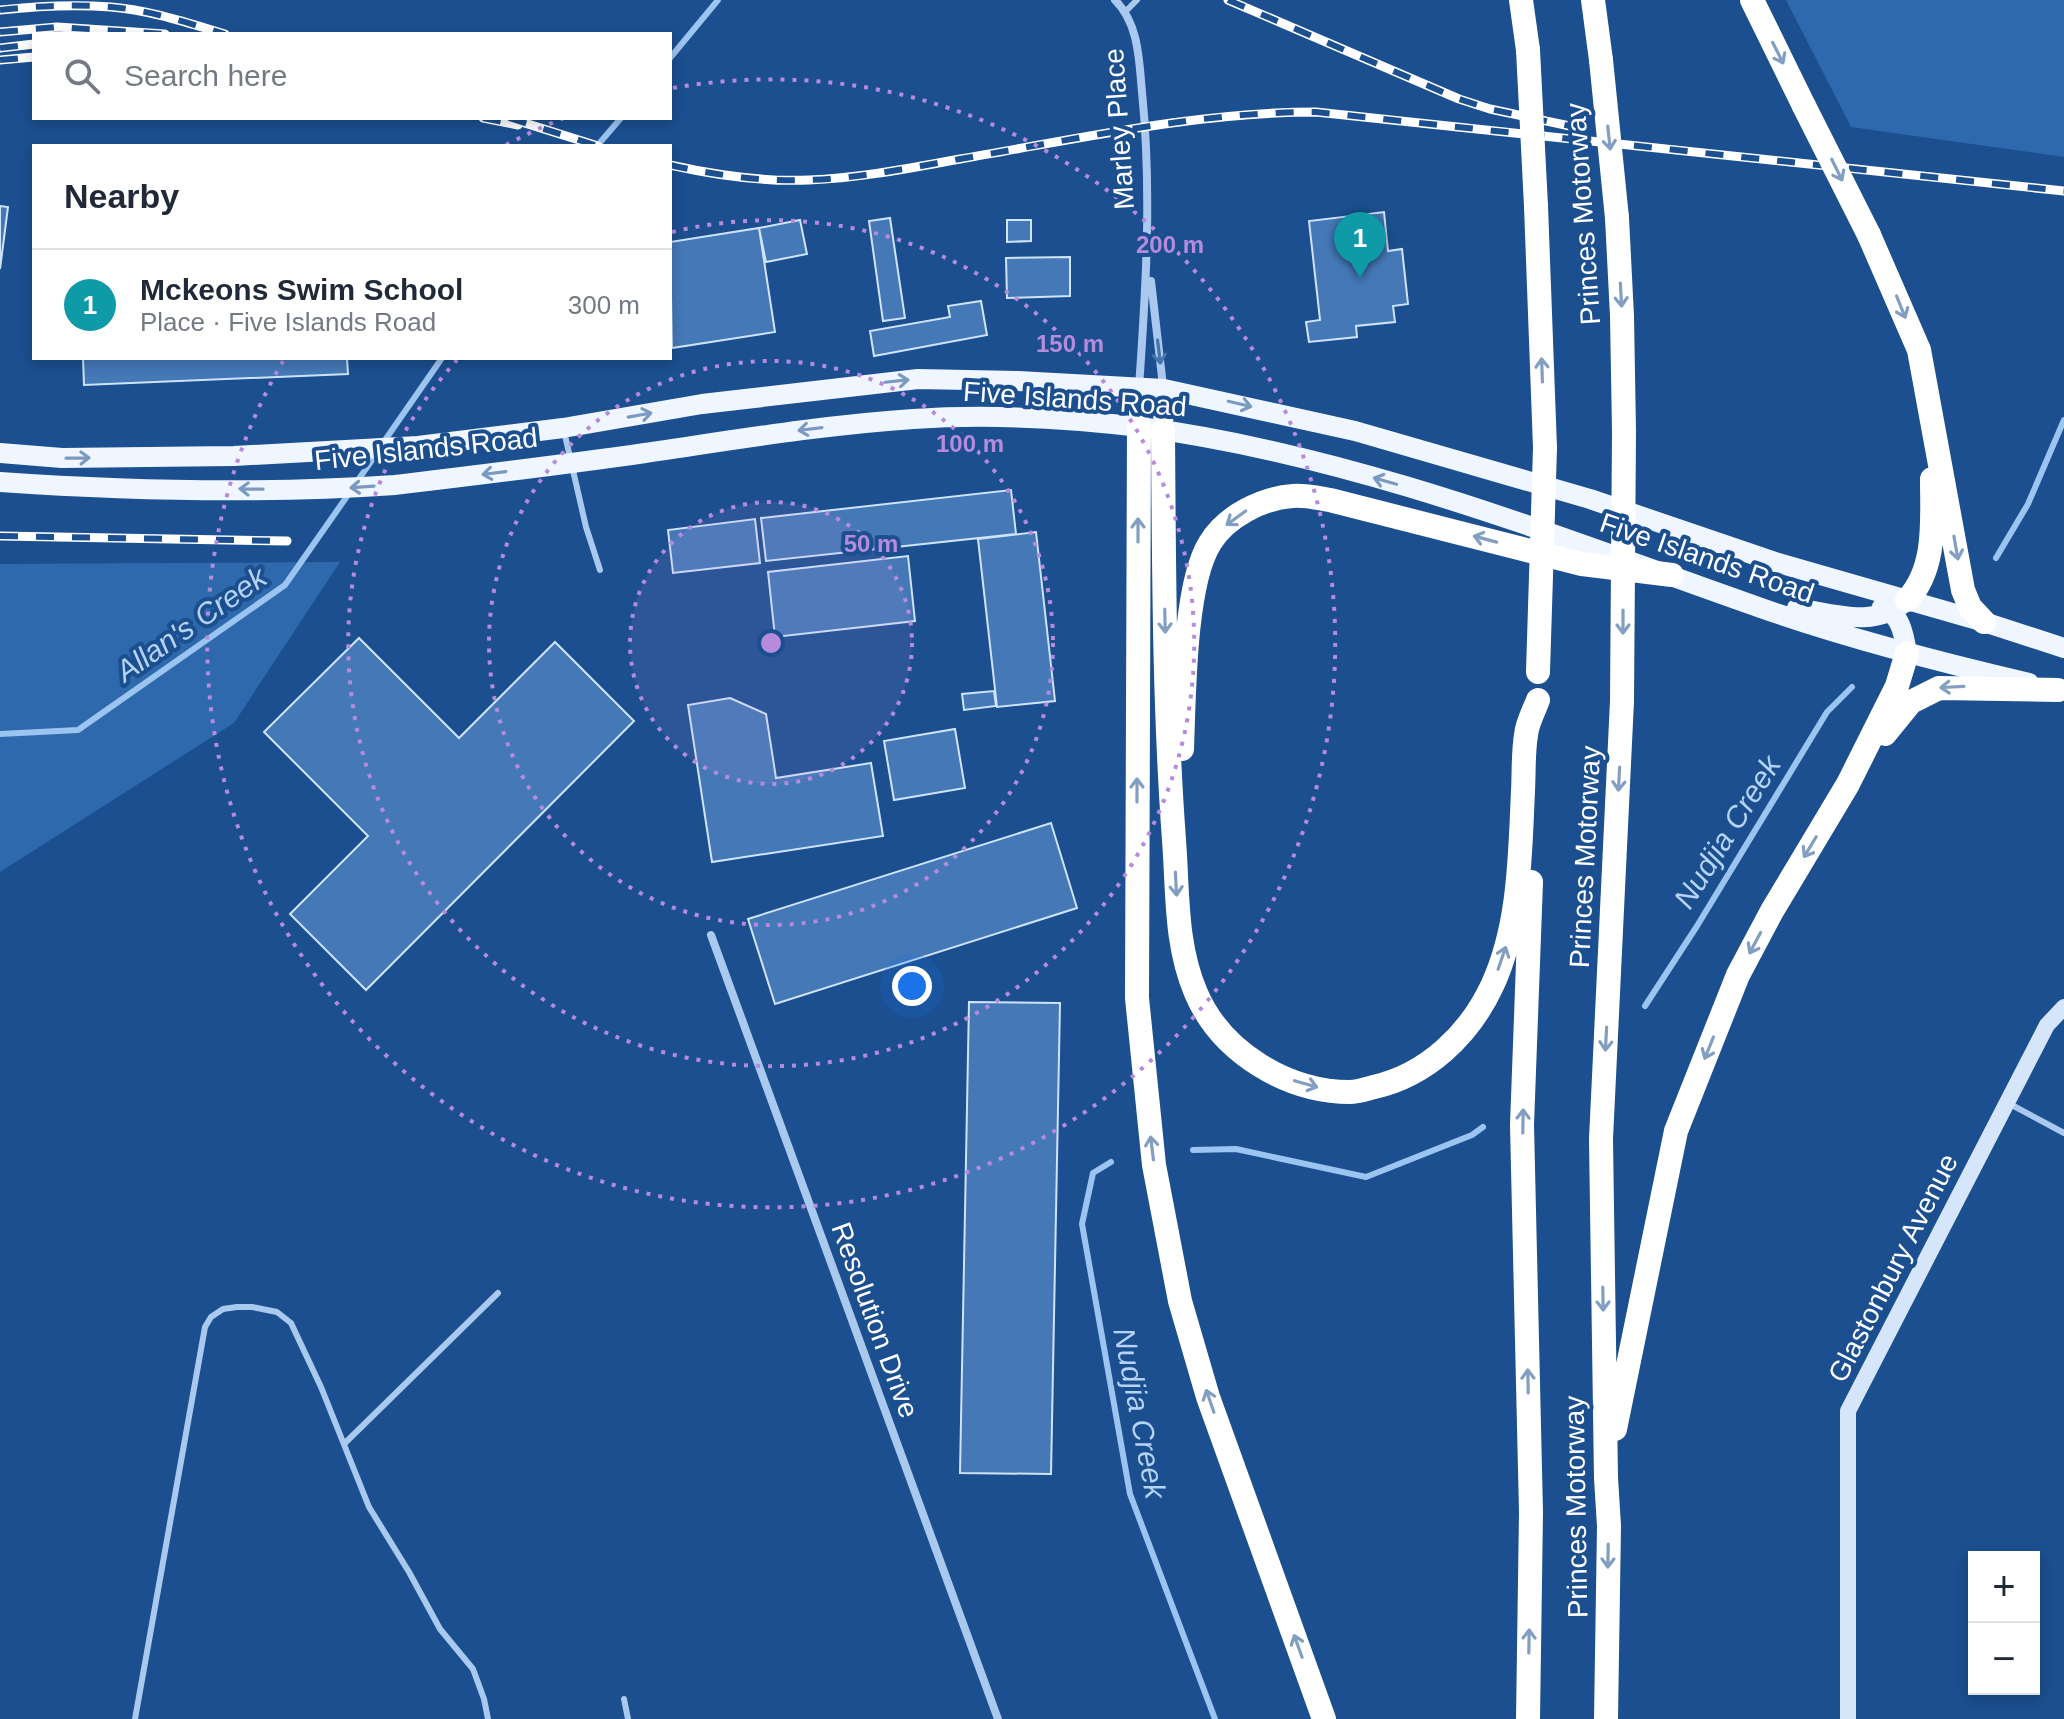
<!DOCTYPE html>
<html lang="en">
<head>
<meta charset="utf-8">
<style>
  :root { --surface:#fff; --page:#f6f6f7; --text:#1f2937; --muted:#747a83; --line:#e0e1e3; --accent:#0b8043 }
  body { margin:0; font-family:Helvetica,sans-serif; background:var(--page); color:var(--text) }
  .controls { position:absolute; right:24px; bottom:24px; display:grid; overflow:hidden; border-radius:0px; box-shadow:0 4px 12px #0003 }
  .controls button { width:72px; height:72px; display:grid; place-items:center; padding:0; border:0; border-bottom:2px solid var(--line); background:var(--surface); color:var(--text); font:40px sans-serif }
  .you { position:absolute; left:912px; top:986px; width:28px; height:28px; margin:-20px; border:6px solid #fff; border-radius:50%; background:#1a73e8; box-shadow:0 0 0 12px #1a73e833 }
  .badge { display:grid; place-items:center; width:52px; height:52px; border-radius:50%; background:var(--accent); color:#fff; font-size:26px; font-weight:700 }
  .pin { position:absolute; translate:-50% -66px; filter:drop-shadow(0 2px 4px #0008) }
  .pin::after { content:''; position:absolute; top:42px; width:28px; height:24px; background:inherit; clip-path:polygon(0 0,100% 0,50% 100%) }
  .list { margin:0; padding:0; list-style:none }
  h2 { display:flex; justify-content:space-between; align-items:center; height:104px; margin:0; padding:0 32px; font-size:34px }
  h2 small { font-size:26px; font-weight:400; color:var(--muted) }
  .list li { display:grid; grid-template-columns:52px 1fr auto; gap:24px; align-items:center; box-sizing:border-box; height:112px; padding:0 32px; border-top:2px solid var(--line) }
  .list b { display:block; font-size:30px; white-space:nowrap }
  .list p { margin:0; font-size:26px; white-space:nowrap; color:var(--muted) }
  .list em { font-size:26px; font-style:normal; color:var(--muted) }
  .icon { flex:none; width:44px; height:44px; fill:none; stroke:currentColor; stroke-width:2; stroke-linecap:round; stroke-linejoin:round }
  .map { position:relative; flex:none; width:2064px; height:1719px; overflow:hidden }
  .search { position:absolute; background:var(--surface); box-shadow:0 4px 12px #0003; left:32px; top:32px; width:640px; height:88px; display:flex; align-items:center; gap:20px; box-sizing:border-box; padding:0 28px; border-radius:0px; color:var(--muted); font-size:30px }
  .panel { position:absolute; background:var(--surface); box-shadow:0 4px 12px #0003; left:32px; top:144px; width:640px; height:216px; border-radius:0px }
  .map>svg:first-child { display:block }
  .green { fill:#2e69ad }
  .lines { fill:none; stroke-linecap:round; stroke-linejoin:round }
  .stream { stroke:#9cc4f0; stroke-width:6 }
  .building { fill:#4478b7; stroke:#cfe3fa; stroke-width:2 }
  .service { stroke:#a9c9ee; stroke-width:6 }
  .minor { stroke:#a9c9ee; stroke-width:8 }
  .secondary { stroke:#d6e6fa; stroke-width:16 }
  .primary { stroke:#f0f6ff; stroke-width:20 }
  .motorway { stroke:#fff; stroke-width:24 }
  .rail-casing { stroke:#fff; stroke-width:9 }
  .rail { stroke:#1b4f8f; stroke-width:6; stroke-dasharray:18; stroke-linecap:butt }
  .motorway-bridge { stroke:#fff; stroke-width:24 }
  .oneway { stroke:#829ec1 }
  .oneway2 { stroke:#4674ac }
  .oneway3 { stroke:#7b9ac1 }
  .ring { fill:none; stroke:#b68bdc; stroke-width:4; stroke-dasharray:4 8 }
  .labels { text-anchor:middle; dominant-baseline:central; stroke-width:8; stroke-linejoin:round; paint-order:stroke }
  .street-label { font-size:28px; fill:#fff; stroke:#1b4f8f }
  .water-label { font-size:30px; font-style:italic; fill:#b5d3f5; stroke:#1b4f8f }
  .centre { fill:#b68bdc; stroke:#1b4f8f; stroke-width:4 }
  .ring-label { font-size:24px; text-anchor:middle; font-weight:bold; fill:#b68bdc; stroke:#1b4f8f; stroke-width:8; stroke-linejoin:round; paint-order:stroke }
</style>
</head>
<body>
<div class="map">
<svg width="2064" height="1719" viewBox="0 0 2064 1719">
  <rect width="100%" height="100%" fill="#1b4f8f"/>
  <path class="green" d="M1786,0H2064V157L1851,127Z
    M340,562L234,723L0,872V564Z"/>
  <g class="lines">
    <path class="stream" d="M670,58L718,0
      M597,146L621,118
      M383,443L442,358
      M356,483L377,453
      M1996,558L2028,504L2064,420
      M0,734L78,730L285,585L350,492
      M1645,1006L1697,926L1827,712L1852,687
      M1193,1150L1236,1149L1366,1177L1472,1135L1483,1127
      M1111,1162L1093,1173L1082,1224L1130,1494L1215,1719"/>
  </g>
  <path class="building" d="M0,206L8,207L0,269Z
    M1384,212L1388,251L1402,249L1408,304L1393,306L1395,322L1356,326L1357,337L1309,342L1306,322L1320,320L1309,221Z
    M890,218L905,318L883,321L869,221Z
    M800,220L807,254L766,262L759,228Z
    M1007,220H1031V241L1007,242Z
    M759,228L775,332L672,348L670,242Z
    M1070,257V296L1007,298L1006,258Z
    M981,301L987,335L874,356L870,331L950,317L948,306Z
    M83,358H347L348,374L84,385Z
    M1011,490L1016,534L766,561L761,518Z
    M755,519L760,563L673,573L668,530Z
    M1036,532L1055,701L997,707L978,539Z
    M908,556L915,621L775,637L768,572Z
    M359,638L459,738L555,642L634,721L366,990L290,914L368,836L264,732Z
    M994,691L996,706L964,710L962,694Z
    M730,698L766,714L776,778L871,763L883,836L712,862L688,705Z
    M955,729L965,788L894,800L884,741Z
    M1051,823L1077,908L775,1004L748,919Z
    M969,1002L1060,1003L1051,1474L960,1473Z"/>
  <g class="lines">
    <path class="service" d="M1126,11L1137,0
      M564,431L586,527L600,570
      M2008,1103L2064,1133
      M344,1444L498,1293
      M624,1699L628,1719
      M135,1719L205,1327L211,1317L223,1309L237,1307H252L277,1312L291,1323L321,1387L369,1507L409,1572L440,1629L473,1669L484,1699L488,1719"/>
    <path class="minor" d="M1115,0C1139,24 1139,60 1142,92C1152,191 1146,288 1139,387
      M1151,281L1163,386
      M711,935L998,1719"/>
    <path class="secondary" d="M1848,1719V1411L2047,1025L2064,1007"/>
    <path class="primary" d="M1139,388V427
      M1163,431L1164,389
      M0,453L62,458L234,456L418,446L563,428L702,404L918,379L1018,381L1164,389L1355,431L1590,499L1775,562L1984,622L2064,648
      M0,482C131,491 264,494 395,485C478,475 562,465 645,453C734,440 823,425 913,419C988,414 1065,418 1140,427C1354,455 1559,537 1761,608C1849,639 1939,662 2029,683
      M1882,607C1901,614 1904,635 1907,653
      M1797,608C1835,614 1875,629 1907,600"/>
    <path class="motorway" d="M1521,0L1528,50
      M1593,0L1601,60
      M1752,0L1804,106
      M1536,206L1545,448
      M1617,218L1622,316L1624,432
      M1869,235L1919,350L1963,590L1970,607L1984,622
      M1139,427L1137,998L1154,1165L1180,1301L1208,1397L1324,1719
      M1163,431C1164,567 1164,704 1174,840C1178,892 1175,944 1196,993C1221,1052 1287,1092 1350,1092C1358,1092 1366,1089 1374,1087C1427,1075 1469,1035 1492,986C1520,926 1520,855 1523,791C1524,773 1523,753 1526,735C1527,723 1534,711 1538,700
      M1907,600C1937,568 1932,520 1932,479
      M1885,734L1911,702L1939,688L2058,690
      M1182,749C1184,698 1184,584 1210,543C1226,516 1263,498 1293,496C1305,495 1318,498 1330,500L1582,564L1672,575
      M1615,1429L1676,1131L1738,975L1772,911L1848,784L1897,686L1907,653
      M1528,1719L1531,1512L1522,1125L1531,882
      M1606,1719L1609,1526L1606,1478L1601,1139L1622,701"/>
    <defs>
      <path id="rail" d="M1228,0L1459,99L1490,109L1579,128
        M0,10C37,6 73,4 111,7C149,10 188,23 225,34
        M0,32L57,27L165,34
        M0,48L34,44
        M0,60L34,57
        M483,118L518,125
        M509,118L598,146
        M670,165C715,175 763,182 809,180C860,178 910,168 960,159C1078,139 1196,112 1316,112L2064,191
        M0,536L287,541"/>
    </defs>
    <use href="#rail" class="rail-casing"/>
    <use href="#rail" class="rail"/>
    <path class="motorway-bridge" d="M1528,50L1536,206
      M1601,60L1617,218
      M1804,106L1869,235
      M1538,672L1545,448
      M1622,701L1624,432"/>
  </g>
  <defs><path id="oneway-shaft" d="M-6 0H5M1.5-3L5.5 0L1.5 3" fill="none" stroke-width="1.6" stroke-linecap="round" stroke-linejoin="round" transform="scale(2)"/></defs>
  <g class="oneway">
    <use href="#oneway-shaft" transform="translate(1778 53) rotate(63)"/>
    <use href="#oneway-shaft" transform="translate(1609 138) rotate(84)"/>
    <use href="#oneway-shaft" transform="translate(1837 170) rotate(64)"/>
    <use href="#oneway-shaft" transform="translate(1621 295) rotate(87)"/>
    <use href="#oneway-shaft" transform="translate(1901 307) rotate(68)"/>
    <use href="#oneway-shaft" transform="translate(1542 370) rotate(-92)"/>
    <use href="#oneway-shaft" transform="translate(1236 518) rotate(144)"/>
    <use href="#oneway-shaft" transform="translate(1138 530) rotate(-90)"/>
    <use href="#oneway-shaft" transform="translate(1485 539) rotate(-165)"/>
    <use href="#oneway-shaft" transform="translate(1956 548) rotate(80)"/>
    <use href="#oneway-shaft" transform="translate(1165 621) rotate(89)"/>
    <use href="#oneway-shaft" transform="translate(1623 622) rotate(90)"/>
    <use href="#oneway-shaft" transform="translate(1952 687) rotate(177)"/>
    <use href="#oneway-shaft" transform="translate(1619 779) rotate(93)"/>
    <use href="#oneway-shaft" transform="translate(1137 790) rotate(-90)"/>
    <use href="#oneway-shaft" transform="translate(1810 847) rotate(121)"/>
    <use href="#oneway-shaft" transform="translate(1176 884) rotate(87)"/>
    <use href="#oneway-shaft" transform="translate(1755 943) rotate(118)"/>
    <use href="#oneway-shaft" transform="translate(1502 958) rotate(-71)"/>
    <use href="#oneway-shaft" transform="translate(1606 1039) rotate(93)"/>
    <use href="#oneway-shaft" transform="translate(1709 1048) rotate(112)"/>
    <use href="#oneway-shaft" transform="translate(1306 1084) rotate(16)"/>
    <use href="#oneway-shaft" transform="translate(1523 1121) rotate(-89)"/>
    <use href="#oneway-shaft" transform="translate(1152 1148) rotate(-97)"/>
    <use href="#oneway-shaft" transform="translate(1603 1299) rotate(89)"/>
    <use href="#oneway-shaft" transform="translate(1528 1381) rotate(-91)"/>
    <use href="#oneway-shaft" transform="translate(1210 1401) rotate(-109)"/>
    <use href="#oneway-shaft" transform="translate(1608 1556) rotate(91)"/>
    <use href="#oneway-shaft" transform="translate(1529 1641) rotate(-89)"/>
    <use href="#oneway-shaft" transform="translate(1298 1646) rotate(-110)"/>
  </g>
  <use class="oneway2" href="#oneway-shaft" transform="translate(1159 352) rotate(83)"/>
  <g class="oneway3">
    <use href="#oneway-shaft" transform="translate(897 381) rotate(-6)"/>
    <use href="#oneway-shaft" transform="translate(1240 404) rotate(13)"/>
    <use href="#oneway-shaft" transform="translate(640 415) rotate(-10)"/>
    <use href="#oneway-shaft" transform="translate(810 429) rotate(173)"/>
    <use href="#oneway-shaft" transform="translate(78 458) rotate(-1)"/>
    <use href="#oneway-shaft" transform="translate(494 473) rotate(173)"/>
    <use href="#oneway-shaft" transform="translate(1385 481) rotate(-164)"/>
    <use href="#oneway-shaft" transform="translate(362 487) rotate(176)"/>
    <use href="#oneway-shaft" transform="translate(251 489) rotate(-179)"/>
  </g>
  <circle cx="771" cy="643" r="141" fill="#b68bdc" fill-opacity=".12"/>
  <g class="ring">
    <circle cx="771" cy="643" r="141"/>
    <circle cx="771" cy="643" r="282"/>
    <path d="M672 232A423 423 0 1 1 457 360"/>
    <path d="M506 145A564 564 0 0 1 564 118M673 88A564 564 0 1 1 283 361"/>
  </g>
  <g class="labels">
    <g class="street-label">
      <text transform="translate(1119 129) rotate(-94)">Marley Place</text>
      <text transform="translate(1583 214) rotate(-94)">Princes Motorway</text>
      <text transform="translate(1075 399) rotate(4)">Five Islands Road</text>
      <text transform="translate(426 449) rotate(-6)">Five Islands Road</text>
      <text transform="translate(1707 558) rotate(19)">Five Islands Road</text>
      <text transform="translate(1585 857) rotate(-87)">Princes Motorway</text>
      <text transform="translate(1893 1268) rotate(-63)">Glastonbury Avenue</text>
      <text transform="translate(875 1320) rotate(70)">Resolution Drive</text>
      <text transform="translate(1576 1507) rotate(-91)">Princes Motorway</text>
    </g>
    <g class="water-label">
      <text transform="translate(191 624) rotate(-35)">Allan's Creek</text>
      <text transform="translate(1727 832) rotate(-58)">Nudjia Creek</text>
      <text transform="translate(1140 1413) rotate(79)">Nudjia Creek</text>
    </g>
  </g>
  <circle cx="771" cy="643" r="12" class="centre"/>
  <g class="ring-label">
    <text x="1170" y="253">200 m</text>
    <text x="1070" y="352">150 m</text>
    <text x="970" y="452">100 m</text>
    <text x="871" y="552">50 m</text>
  </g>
</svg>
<div class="controls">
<button>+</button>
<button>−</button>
</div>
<div class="you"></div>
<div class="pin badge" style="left:1360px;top:278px;background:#0f9aa8">1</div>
<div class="search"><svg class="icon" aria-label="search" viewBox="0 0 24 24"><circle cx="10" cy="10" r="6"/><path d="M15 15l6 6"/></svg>Search here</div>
<section class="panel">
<h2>Nearby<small></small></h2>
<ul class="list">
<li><span class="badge" style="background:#0f9aa8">1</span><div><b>Mckeons Swim School</b><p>Place · Five Islands Road</p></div><em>300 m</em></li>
</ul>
</section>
</div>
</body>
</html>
